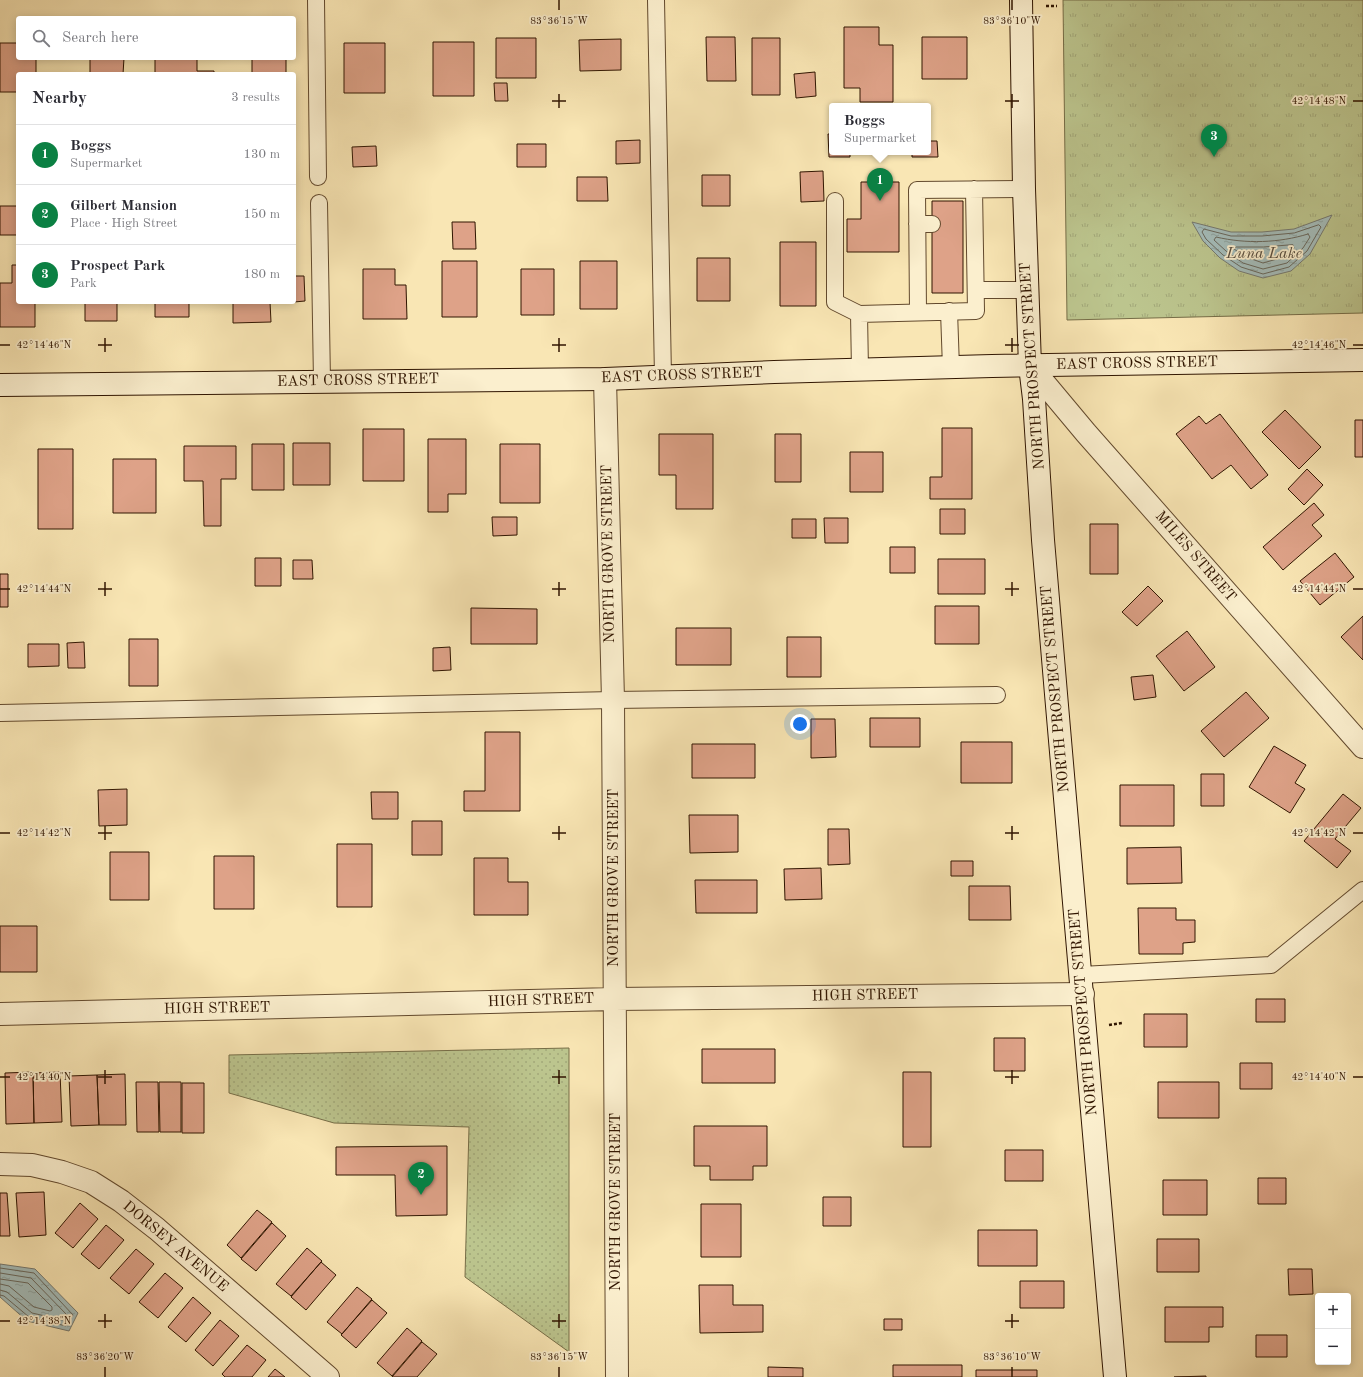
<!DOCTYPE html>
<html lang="en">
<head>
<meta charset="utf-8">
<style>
  :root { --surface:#fff; --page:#f7f7f7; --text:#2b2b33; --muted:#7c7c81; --line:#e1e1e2; --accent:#0b8043 }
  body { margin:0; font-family:"Old Standard TT",serif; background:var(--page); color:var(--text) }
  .controls { position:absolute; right:12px; bottom:12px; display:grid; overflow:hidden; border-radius:4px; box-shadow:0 2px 10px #0003 }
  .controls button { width:36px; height:36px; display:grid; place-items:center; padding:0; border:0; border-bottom:1px solid var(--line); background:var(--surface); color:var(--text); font:20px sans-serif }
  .you { position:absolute; left:800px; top:724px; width:14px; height:14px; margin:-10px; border:3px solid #fff; border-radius:50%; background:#1a73e8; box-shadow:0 0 0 6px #1a73e833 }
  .badge { display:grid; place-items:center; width:26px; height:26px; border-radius:50%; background:var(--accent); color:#fff; font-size:13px; font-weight:700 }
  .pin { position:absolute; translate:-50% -33px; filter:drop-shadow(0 1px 2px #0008) }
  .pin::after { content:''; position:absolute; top:21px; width:14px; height:12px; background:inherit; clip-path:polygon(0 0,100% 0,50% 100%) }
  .popup { position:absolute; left:829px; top:103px; width:102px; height:52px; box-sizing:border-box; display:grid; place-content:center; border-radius:4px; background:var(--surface); filter:drop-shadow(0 1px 3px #0005); font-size:13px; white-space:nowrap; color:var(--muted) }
  .popup b { font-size:15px; color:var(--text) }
  .popup::after { content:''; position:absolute; left:50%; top:100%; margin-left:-8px; border:8px solid transparent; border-top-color:var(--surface) }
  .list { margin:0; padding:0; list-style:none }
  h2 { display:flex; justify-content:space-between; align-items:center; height:52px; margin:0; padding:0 16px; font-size:17px }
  h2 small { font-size:13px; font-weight:400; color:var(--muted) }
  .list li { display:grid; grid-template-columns:26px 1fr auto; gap:12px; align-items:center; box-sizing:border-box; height:60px; padding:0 16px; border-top:1px solid var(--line) }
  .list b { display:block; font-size:15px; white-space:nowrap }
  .list p { margin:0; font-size:13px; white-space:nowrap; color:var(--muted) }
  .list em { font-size:13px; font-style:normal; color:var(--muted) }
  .icon { flex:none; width:22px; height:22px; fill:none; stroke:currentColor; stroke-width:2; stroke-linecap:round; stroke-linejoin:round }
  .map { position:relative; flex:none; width:1363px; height:1377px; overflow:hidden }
  .search { position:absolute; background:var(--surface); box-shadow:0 2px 10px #0003; left:16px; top:16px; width:280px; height:44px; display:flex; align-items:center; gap:10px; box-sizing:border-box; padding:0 14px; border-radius:4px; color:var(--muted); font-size:15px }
  .panel { position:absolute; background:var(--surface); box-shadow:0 2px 10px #0003; left:16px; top:72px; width:280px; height:232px; border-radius:4px }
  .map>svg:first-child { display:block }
  .grass { fill:url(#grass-dots); stroke:#766d47 }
  .park { fill:url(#park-tufts); stroke:#766d47 }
  .water { fill:url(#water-ripples); stroke:#76796f }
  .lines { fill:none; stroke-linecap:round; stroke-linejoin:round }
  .shore { stroke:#6a685c; stroke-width:1 }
  .building { fill:#dea288; stroke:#301500 }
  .lane-casing { stroke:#62492d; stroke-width:18 }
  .street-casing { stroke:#62492d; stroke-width:24 }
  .secondary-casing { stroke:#301500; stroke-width:24 }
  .path { stroke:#301500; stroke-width:2.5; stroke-dasharray:3 2; stroke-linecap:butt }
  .lane { stroke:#fbefce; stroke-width:16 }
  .street { stroke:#fbefce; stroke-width:22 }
  .secondary { stroke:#fbefce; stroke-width:22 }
  .ticks { fill:none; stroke:#301500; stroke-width:1.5 }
  .labels { text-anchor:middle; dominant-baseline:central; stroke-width:3.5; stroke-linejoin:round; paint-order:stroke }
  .street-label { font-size:15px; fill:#301500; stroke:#fbefce }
  .water-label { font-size:16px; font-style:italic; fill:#594f41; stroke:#fbefce }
  .ticks-label { font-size:10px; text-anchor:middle; fill:#301500; stroke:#fbefce; stroke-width:3.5; stroke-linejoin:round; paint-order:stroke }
</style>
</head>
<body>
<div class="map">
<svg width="1363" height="1377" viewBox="0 0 1363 1377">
  <defs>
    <pattern id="grass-dots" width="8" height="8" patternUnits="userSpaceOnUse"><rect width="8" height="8" fill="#bcc58e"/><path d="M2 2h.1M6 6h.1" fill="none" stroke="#a2a879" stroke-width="1.8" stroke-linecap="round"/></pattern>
    <pattern id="park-tufts" width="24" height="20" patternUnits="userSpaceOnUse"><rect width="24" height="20" fill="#bcc58e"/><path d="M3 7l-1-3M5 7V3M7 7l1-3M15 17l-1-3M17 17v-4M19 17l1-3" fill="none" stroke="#a2a879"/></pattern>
    <pattern id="water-ripples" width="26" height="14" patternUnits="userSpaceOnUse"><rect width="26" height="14" fill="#a4bcb9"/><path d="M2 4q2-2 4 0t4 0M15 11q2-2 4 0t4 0" fill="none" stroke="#8ea19d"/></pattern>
  </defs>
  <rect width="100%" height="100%" fill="#f9e6b4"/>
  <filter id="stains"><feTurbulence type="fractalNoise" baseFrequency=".005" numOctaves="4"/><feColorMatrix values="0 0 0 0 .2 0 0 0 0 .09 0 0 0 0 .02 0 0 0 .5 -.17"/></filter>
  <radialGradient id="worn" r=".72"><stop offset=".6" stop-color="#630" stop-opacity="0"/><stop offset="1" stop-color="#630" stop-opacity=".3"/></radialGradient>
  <path class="grass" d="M569,1048V1352L465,1277L469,1127L334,1123L229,1093V1055Z"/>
  <path class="park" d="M1063,0H1363V313L1067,320Z"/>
  <path class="water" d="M1332,215L1310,254L1291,271L1263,278L1239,271L1220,258L1203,241L1192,222L1231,232H1262L1294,229Z
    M0,1264L35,1269L78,1313L69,1331L27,1321L0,1297Z"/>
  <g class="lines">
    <path class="shore" d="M1319,225L1321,227L1307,251L1289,267L1263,274L1241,267L1223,255L1206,239L1202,232L1204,229L1231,236H1262L1294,233Z
      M1308,234L1310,237L1303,248L1287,263L1263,269L1243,263L1226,251L1214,240L1216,237C1246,244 1279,243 1308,234Z
      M1293,245L1294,248L1284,257L1263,263L1246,257L1234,249L1236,247H1263Z
      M0,1268L34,1273L73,1315L66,1326L29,1317L4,1296L0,1295
      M0,1273L31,1278L66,1314L67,1316L63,1320L32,1313L7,1292L0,1290
      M0,1279L28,1283L52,1307V1310L50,1311L34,1307L9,1286L0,1284"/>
  </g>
  <path class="building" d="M844,27H879V45H893V102H860V88H844Z
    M706,37H735L736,81H707Z
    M922,37H967V79H922Z
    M496,38H536V78H496Z
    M752,38H780V95H752Z
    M621,39V70L580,71L579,40Z
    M433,42H474V96H433Z
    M0,43H18V58H36V74H18V92H0Z
    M344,43H385V93H344Z
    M90,58H124L123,74H90Z
    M155,58H197V71H214V74H155Z
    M252,58H286V74H252Z
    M815,72L816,96L796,98L794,74Z
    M494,83H507L508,101H495Z
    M828,134H832V152H850V157H829Z
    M640,140V163L616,164V141Z
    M928,141H937L938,157H912V152H928Z
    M517,144H546V167H517Z
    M376,146L377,166L353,167L352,147Z
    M823,171L824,201L801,202L800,172Z
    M702,175H730V206H702Z
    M577,177H607L608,201H577Z
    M861,182H899V252H847V219H861Z
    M932,201H963V293H932Z
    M0,206H18V235H0Z
    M452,222H475L476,249H453Z
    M780,242H816V306H780Z
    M697,258H730V301H697Z
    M442,261H477V317H442Z
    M580,261H617V309H580Z
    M12,265H18V302H35V327H0V283H12Z
    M363,269H395V285H406L407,319H363Z
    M521,269H554V315H521Z
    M294,276H304L305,301L294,302Z
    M85,302H117V321H85Z
    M155,302H189V317H155Z
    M233,302H283H270L271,322L233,323Z
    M1285,410L1321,447L1299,469L1262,432Z
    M1220,414L1268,475L1251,489L1231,465L1212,479L1176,434L1199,416L1206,424Z
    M1355,420H1363V457H1355Z
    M942,428H972V499H930V477H942Z
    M363,429H404V481H363Z
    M659,434H713V509H676V475H659Z
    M775,434H801V482H775Z
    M428,439H466V494H448V512H428Z
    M293,443H330V485H293Z
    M252,444H284V490H252Z
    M500,444H540V503H500Z
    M184,446H236V479H221V526H204L203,481H184Z
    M38,449H73V529H38Z
    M850,452H883V492H850Z
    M113,459H156V513H113Z
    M1307,469L1323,485L1304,505L1288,489Z
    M1314,503L1324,515L1312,525L1322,536L1283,570L1263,547Z
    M940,509H965V534H940Z
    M492,517H517V535L493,536Z
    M824,518H848V543H825Z
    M792,519H816V538H792Z
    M1090,524H1118V574H1090Z
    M890,547H915V573H890Z
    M1335,553L1354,577L1320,605L1300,581Z
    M255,558H281V586H255Z
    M938,559H985V594H938Z
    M293,560H312L313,579H293Z
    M0,574H8V607H0Z
    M1148,586L1163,601L1137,626L1122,612Z
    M935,606H979V644H935Z
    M471,608L537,609V644H471Z
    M1363,616V660L1341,637Z
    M676,628H731V665H676Z
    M1187,631L1215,667L1184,691L1156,656Z
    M787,637H821V677H787Z
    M129,639H158V686H129Z
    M84,642L85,668H68L67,643Z
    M28,644H59V666L28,667Z
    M450,647L451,670L433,671V648Z
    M1153,675L1156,697L1134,700L1131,677Z
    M1246,692L1269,718L1224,757L1201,731Z
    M870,718H920V747H870Z
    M811,719H835L836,757L811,758Z
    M485,732H520V811H464V791H485Z
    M961,742H1012V783H961Z
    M692,744H755V778H692Z
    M1274,746L1306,765L1295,783L1305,789L1290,813L1249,787Z
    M1201,774H1224V806H1201Z
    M1120,785H1174V826H1120Z
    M127,789V825L99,826L98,790Z
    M371,792H398V819H372Z
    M1343,794L1361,808L1335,839L1351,851L1337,868L1304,841Z
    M689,815H738V852L690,853Z
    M412,821H442V855H412Z
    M828,829H849L850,864L828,865Z
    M337,844H372V907H337Z
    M1181,847L1182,883L1127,884V848Z
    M110,852H149V900H110Z
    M214,856H254V909H214Z
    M474,858H508V882H528V915H474Z
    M951,861H973V876H951Z
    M821,868L822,899L785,900L784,869Z
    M695,880H757V913H696Z
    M969,886H1010L1011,920H969Z
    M1138,908H1176V920H1195V942L1183,943V954H1139Z
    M0,926H37V972H0Z
    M1256,999H1285V1022H1256Z
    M1144,1014H1187V1047H1144Z
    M994,1038H1025V1071H994Z
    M702,1049H775V1083H702Z
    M1240,1063H1272V1089H1240Z
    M33,1072L34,1123L6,1124L5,1073Z
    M60,1072L62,1122L34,1123L33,1073Z
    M903,1072H931V1147H903Z
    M125,1074L126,1125H99L97,1075Z
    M97,1075L99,1125L71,1126L69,1076Z
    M136,1082H158L159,1132H137Z
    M159,1082H181V1132H160Z
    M1158,1082H1219V1118H1158Z
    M182,1083H204V1133H182Z
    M694,1126H767V1166H753V1180H710V1166H694Z
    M447,1146V1215L396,1216L395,1175H336V1147Z
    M1005,1150H1043V1181H1005Z
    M1258,1178H1286V1204H1258Z
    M1163,1180H1207V1215H1163Z
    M44,1192L46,1235L19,1237L16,1193Z
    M0,1193H7L10,1236H0Z
    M823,1197H851V1226H823Z
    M80,1203L98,1219L73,1248L55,1233Z
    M701,1204H741V1257H701Z
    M257,1210L272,1222L241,1258L227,1245Z
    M272,1223L286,1236L256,1271L241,1259Z
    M106,1225L124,1240L99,1269L81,1254Z
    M978,1230H1037V1266H978Z
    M1157,1239H1199V1272H1157Z
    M307,1248L322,1261L291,1296L276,1284Z
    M136,1249L154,1264L129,1294L110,1278Z
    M321,1262L336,1275L306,1310L291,1297Z
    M1288,1269H1312L1313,1294L1289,1295Z
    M165,1273L183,1288L158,1318L139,1302Z
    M1020,1281H1064V1308H1020Z
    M699,1285H733V1305H763V1332L700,1333Z
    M357,1287L372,1299L342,1334L327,1322Z
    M193,1297L211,1313L186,1342L168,1327Z
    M372,1300L387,1313L356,1348L341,1335Z
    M1165,1307H1223V1327H1209V1342H1165Z
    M884,1319H902V1330H884Z
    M220,1320L239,1336L213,1366L195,1350Z
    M407,1328L422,1341L392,1376L377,1363Z
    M1256,1335H1287V1357H1256Z
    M422,1342L437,1354L417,1377H392Z
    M247,1345L266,1360L252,1377H225L222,1374Z
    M893,1365H962V1377H893Z
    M768,1367L803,1368V1377H768Z
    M275,1369L285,1377H268Z
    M976,1370H1037V1377H976Z
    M1206,1376V1377H1174Z"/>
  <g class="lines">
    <defs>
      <path id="lane" d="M316,0L318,177
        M656,0L663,377
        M835,201V302L859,314L976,311L974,189
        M319,203L322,381
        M917,224H932
        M976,290H1027
        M949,311L951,368
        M918,312L917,190L1024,189
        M859,314L860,370
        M0,713L613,700L997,695
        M1081,975L1271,965L1363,890"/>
      <path id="street" d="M1030,366L1086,433L1363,747
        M605,379L613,700L617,1377
        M0,1014L614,999L1083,994
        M0,1164L32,1165L62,1172L91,1182L121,1201L157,1229L328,1377"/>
      <path id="secondary" d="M1021,0L1024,189L1030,366L1034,399L1043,540L1056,694L1115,1377
        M0,385L605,379L774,372L992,366L1363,360"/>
    </defs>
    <use href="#lane" class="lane-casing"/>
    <use href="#street" class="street-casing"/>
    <use href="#secondary" class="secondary-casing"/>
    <path class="path" d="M1046,6H1057
      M1109,1025L1122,1023"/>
    <use href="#lane" class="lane"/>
    <use href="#street" class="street"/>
    <use href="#secondary" class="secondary"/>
  </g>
  <path class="ticks" d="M559,0V10M1012,0V10M559,94V108M1012,94V108M552,101H566M1005,101H1019M1353,101H1363M105,338V352M559,338V352M1012,338V352M0,345H10M98,345H112M552,345H566M1005,345H1019M1353,345H1363M105,582V596M559,582V596M1012,582V596M0,589H10M98,589H112M552,589H566M1005,589H1019M1353,589H1363M105,826V840M559,826V840M1012,826V840M0,833H10M98,833H112M552,833H566M1005,833H1019M1353,833H1363M105,1070V1084M559,1070V1084M1012,1070V1084M0,1077H10M98,1077H112M552,1077H566M1005,1077H1019M1353,1077H1363M105,1314V1328M559,1314V1328M1012,1314V1328M0,1321H10M98,1321H112M552,1321H566M1005,1321H1019M105,1367V1377M559,1367V1377M1012,1367V1377"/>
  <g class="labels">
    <g class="street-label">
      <text transform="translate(1137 364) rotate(-1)">EAST CROSS STREET</text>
      <text transform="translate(1033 366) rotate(-94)">NORTH PROSPECT STREET</text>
      <text transform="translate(682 376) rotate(-2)">EAST CROSS STREET</text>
      <text transform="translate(358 381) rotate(-1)">EAST CROSS STREET</text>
      <text transform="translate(609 554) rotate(-91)">NORTH GROVE STREET</text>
      <text transform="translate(1195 557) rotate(49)">MILES STREET</text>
      <text transform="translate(1056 689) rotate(-95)">NORTH PROSPECT STREET</text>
      <text transform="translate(614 878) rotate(-90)">NORTH GROVE STREET</text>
      <text transform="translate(865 996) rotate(-1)">HIGH STREET</text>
      <text transform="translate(541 1001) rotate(-2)">HIGH STREET</text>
      <text transform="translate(217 1009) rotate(-1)">HIGH STREET</text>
      <text transform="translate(1084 1012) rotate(-95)">NORTH PROSPECT STREET</text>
      <text transform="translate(616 1202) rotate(-90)">NORTH GROVE STREET</text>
      <text transform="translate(175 1247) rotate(40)">DORSEY AVENUE</text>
    </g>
    <g class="water-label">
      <text x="1264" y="254">Luna Lake</text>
    </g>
  </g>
  <g class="ticks-label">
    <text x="559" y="24">83°36'15"W</text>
    <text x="1012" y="24">83°36'10"W</text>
    <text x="1319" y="104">42°14'48"N</text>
    <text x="44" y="348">42°14'46"N</text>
    <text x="1319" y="348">42°14'46"N</text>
    <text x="44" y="592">42°14'44"N</text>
    <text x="1319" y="592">42°14'44"N</text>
    <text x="44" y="836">42°14'42"N</text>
    <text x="1319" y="836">42°14'42"N</text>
    <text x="44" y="1080">42°14'40"N</text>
    <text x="1319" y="1080">42°14'40"N</text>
    <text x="44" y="1324">42°14'38"N</text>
    <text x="105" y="1360">83°36'20"W</text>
    <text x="559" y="1360">83°36'15"W</text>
    <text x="1012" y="1360">83°36'10"W</text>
  </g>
  <rect width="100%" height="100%" filter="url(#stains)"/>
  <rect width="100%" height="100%" fill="url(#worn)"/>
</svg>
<div class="controls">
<button>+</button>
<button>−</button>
</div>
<div class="you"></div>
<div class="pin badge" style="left:880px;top:201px">1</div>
<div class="popup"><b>Boggs</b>Supermarket</div>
<div class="pin badge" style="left:421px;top:1195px">2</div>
<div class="pin badge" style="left:1214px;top:157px">3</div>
<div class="search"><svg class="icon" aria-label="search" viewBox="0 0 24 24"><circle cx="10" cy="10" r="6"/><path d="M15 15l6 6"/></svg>Search here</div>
<section class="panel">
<h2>Nearby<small>3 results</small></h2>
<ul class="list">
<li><span class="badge">1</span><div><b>Boggs</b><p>Supermarket</p></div><em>130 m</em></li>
<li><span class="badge">2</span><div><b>Gilbert Mansion</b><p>Place · High Street</p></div><em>150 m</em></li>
<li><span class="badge">3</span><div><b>Prospect Park</b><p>Park</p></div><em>180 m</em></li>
</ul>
</section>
</div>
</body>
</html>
